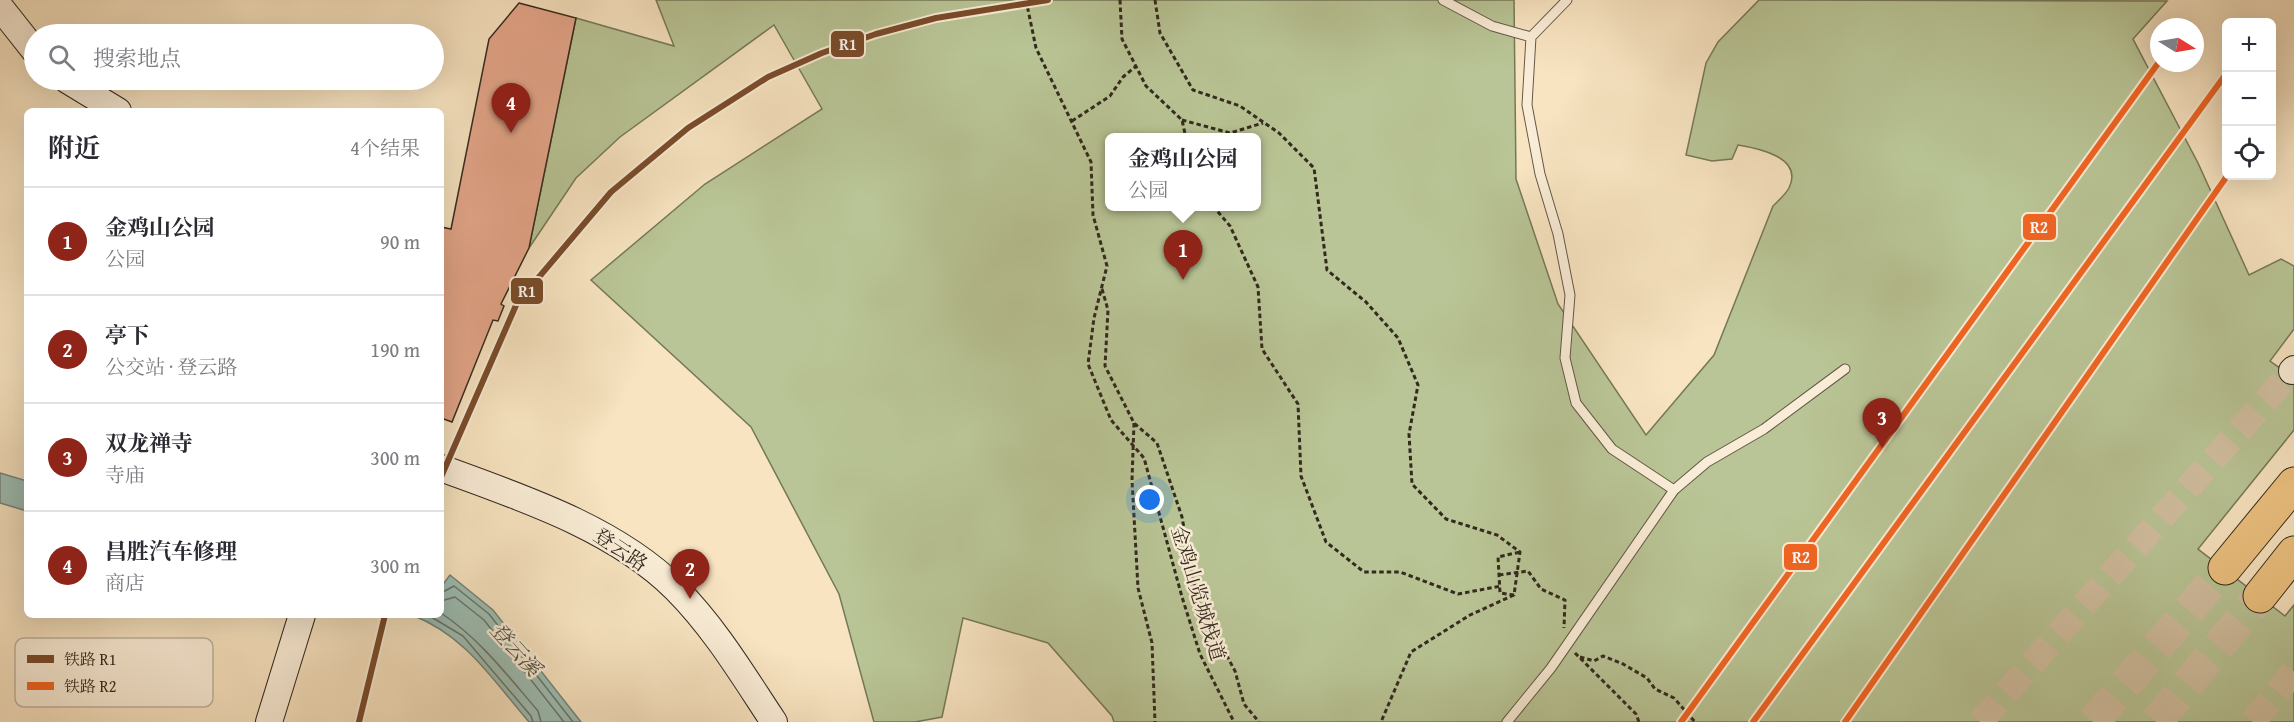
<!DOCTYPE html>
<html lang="zh">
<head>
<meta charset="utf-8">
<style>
  :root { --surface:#fff; --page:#f7f7f7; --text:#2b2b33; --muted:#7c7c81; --line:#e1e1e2; --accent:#8f2418 }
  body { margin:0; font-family:"Gentium Book Plus","Noto Serif SC",serif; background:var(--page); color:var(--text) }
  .controls { position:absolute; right:18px; top:18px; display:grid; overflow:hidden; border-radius:9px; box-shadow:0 6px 24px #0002 }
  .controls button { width:54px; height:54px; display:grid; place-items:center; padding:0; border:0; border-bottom:2px solid var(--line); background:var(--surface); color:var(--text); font:30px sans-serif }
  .compass { position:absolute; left:2150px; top:18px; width:54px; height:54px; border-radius:50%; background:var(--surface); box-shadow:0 6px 24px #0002; rotate:101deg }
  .you { position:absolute; left:1150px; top:500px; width:21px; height:21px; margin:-15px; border:4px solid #fff; border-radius:50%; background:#1a73e8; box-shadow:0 0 0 9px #1a73e833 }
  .badge { display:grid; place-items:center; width:39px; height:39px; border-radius:50%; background:var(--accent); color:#fff; font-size:20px; font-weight:700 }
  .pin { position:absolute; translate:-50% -50px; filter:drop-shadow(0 2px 3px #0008) }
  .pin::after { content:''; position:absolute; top:32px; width:21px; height:18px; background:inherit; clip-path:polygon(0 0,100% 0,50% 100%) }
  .popup { position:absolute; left:1105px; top:133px; width:156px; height:78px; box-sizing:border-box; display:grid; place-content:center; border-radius:9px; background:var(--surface); filter:drop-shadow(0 2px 4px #0005); font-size:20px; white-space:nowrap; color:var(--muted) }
  .popup b { font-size:22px; color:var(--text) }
  .popup::after { content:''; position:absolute; left:50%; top:100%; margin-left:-12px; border:12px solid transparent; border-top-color:var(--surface) }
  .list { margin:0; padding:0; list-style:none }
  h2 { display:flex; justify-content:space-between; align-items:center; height:78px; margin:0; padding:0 24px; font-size:26px }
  h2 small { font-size:20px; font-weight:400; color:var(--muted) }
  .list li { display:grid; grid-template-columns:39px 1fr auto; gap:18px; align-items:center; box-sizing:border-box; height:108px; padding:0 24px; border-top:2px solid var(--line) }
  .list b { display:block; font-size:22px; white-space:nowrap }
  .list p { margin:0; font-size:20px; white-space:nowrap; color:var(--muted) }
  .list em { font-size:20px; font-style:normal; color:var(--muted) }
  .icon { flex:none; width:33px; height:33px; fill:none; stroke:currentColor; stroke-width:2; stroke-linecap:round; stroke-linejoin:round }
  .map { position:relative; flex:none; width:2294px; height:722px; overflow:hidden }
  .search { position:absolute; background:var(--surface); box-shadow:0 6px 24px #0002; left:24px; top:24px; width:420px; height:66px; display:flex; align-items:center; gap:15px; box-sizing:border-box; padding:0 21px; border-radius:33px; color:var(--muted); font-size:22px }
  .panel { position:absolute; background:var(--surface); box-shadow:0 6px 24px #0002; left:24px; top:108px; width:420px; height:510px; border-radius:9px }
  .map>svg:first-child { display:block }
  .green { fill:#b9c596; stroke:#76785a; stroke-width:1.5; fill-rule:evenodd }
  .water { fill:#9dbeb4; stroke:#738378; stroke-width:1.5 }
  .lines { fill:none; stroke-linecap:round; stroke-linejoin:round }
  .shore { stroke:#687469; stroke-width:1.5 }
  .building { fill:#e5a68a; stroke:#332a1e; stroke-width:1.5 }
  .secondary-tunnel { stroke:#d1bfa0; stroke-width:26; stroke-dasharray:26 13; stroke-linecap:butt }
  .highway-tunnel { stroke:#d1bfa0; stroke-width:33; stroke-dasharray:33 16; stroke-linecap:butt }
  .lane-casing { stroke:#645847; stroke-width:11 }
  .secondary-casing { stroke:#332a1e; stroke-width:28 }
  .highway-casing { stroke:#332a1e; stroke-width:35 }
  .path { stroke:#332a1e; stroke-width:3; stroke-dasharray:4.5 3; stroke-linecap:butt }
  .lane { stroke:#faedd7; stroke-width:9 }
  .secondary { stroke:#faedd7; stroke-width:26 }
  .highway { stroke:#ecc280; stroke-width:33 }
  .path-bridge { stroke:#332a1e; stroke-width:3; stroke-dasharray:4.5 3; stroke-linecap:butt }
  .rail-1-casing { stroke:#faedd7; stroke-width:10 }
  .rail-2-casing { stroke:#faedd7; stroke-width:10 }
  .rail-1 { stroke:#7a4b2a; stroke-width:6 }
  .rail-2 { stroke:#f26522; stroke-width:6 }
  .labels { text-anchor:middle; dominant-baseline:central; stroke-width:5; stroke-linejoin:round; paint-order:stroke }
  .street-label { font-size:20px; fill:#332a1e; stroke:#faedd7 }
  .water-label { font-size:21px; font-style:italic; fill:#4e4f44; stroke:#faedd7 }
  .key { fill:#faedd7; stroke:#beb2a0; stroke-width:1.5 }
  .key-label { font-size:16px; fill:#332a1e }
  .line-badge { stroke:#faedd7; stroke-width:2 }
  .badge-label { font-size:16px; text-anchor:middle; font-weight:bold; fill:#fff }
</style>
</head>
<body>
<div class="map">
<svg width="2294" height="722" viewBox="0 0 2294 722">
  <rect width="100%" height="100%" fill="#f8e4c1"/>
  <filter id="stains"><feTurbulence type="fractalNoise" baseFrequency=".00333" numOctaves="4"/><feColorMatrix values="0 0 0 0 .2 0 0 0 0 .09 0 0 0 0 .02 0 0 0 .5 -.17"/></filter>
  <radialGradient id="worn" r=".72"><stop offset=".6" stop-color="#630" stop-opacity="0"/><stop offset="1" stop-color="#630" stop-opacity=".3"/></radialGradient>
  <path class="green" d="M656,0H1514L1516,179L1558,304L1646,435L1714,355L1773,206C1778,201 1786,194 1789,188C1804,157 1757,148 1738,145L1732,159L1712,161L1686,155L1706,63L1718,42L1759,0L2167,1L2133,39L2198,163L2249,275L2281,259L2294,266V329L2270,361L2294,378V430L2198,549L2285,616L2294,605V722H1114L1112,716L1048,643L963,618L942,717L915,722H874L839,594L751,427L591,280L705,184L822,109L774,25L620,137L576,178L529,248L576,18L674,46ZM1110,138H1256V206H1110Z"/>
  <path class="water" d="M0,473L27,481V511L0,503Z
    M450,575L493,610L581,722H529C492,679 466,636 412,615H441V587Z"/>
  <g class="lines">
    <path class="shore" d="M441,593L454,586L489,614L573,722
      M441,601L455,597L484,620L564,722
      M441,613C480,639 507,675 538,711L541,722
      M428,615L463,636L531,716L533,722"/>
  </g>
  <path class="building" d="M519,3L576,18L529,248L501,304L504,306L498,321L493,320L452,422L441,418V227L451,229L489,39Z"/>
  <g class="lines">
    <path class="secondary-tunnel" d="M1980,722L2292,371
      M2253,722L2294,671"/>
    <path class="highway-tunnel" d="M2093,722L2225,568
      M2156,722L2260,596"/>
    <defs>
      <path id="lane" d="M1443,0L1492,26L1531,37
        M1567,0L1531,37L1527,105L1540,174L1558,234L1570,295L1565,358L1576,403L1612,449L1674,490L1707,462L1764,429L1845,369
        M1507,722L1551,668L1674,490"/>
      <path id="secondary" d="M0,7L34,50
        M67,80L118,111
        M2292,371L2294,369
        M441,468C520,497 615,528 676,589C715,628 744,677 774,722
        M269,722L302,615"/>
      <path id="highway" d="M2225,568L2294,484
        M2260,596L2294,553"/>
    </defs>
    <use href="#lane" class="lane-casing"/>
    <use href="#secondary" class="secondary-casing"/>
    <use href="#highway" class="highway-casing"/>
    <path class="path" d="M1120,0L1122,39L1146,86L1182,120L1186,138
      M1182,120L1230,133L1263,123
      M1072,121L1110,96L1123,77L1135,67
      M1213,206L1230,226L1258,287L1262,349L1298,404L1301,476L1326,542L1364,572H1400L1458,594L1501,586
      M1102,289L1108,310L1105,366L1134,423L1157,443L1182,517L1197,600L1235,671L1244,704L1259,722
      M1134,423L1132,480L1138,588L1152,643L1155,722
      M1499,575L1528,571L1541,589L1565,600L1564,628
      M1514,595L1500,593L1498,557L1520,552
      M1575,653L1636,714L1639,722
      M1580,657L1594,661L1603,656L1623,664L1647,678L1655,689L1674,698L1695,722"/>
    <use href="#lane" class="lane"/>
    <use href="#secondary" class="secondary"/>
    <use href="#highway" class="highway"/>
    <path class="path-bridge" d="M1026,0L1036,48L1091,162L1093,215L1107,266L1094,318L1088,364L1111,420L1144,458L1182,597L1200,654L1234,722
      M1155,0L1160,33L1193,90L1240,106L1279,133L1314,168L1327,270L1366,302L1398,338L1418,385L1409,434L1412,484L1446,519L1497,535L1520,552L1514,595L1470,615L1411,652L1381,722"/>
    <defs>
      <path id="rail-1" d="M441,477L517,303L611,192L688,128L768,77L822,53L876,34L936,18L1048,0
        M359,722L385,615"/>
      <path id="rail-2" d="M1681,722L2159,62
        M1753,722L2226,74
        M1845,722L2227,176"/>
    </defs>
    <use href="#rail-1" class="rail-1-casing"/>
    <use href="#rail-2" class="rail-2-casing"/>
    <use href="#rail-1" class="rail-1"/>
    <use href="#rail-2" class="rail-2"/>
  </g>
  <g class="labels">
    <g class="street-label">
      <text transform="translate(621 549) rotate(34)">登云路</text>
      <text transform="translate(1199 593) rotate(73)">金鸡山览城栈道</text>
    </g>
    <g class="water-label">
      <text transform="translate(516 649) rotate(48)">登云溪</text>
    </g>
  </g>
  <rect x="15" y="638" width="198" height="69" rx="9" class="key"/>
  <rect x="27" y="655" width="27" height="8" fill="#7a4b2a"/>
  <rect x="27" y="682" width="27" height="8" fill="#f26522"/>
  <g class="key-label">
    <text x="64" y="665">铁路 R1</text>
    <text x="64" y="692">铁路 R2</text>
  </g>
  <g class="line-badge">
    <rect x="830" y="30" width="35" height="28" rx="6" fill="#7a4b2a"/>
    <rect x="2022" y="213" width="35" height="28" rx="6" fill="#f26522"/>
    <rect x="510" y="277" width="34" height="28" rx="6" fill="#7a4b2a"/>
    <rect x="1783" y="543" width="35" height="28" rx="6" fill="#f26522"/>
  </g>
  <g class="badge-label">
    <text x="848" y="50">R1</text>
    <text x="2039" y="233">R2</text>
    <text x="527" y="297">R1</text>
    <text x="1801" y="563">R2</text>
  </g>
  <rect width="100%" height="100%" filter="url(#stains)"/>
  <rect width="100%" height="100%" fill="url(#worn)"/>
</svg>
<div class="controls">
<button>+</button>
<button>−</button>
<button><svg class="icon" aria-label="locate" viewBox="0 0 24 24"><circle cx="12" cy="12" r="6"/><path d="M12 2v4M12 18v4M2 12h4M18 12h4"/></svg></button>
</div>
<svg class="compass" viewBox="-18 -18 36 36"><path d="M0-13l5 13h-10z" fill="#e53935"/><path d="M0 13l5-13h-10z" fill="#7c7c81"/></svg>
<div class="you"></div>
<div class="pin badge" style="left:1183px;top:280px">1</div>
<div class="popup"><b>金鸡山公园</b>公园</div>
<div class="pin badge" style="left:690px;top:599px">2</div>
<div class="pin badge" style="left:1882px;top:448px">3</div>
<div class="pin badge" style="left:511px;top:133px">4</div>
<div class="search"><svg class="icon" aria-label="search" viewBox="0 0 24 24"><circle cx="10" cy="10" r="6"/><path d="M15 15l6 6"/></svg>搜索地点</div>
<section class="panel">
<h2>附近<small>4个结果</small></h2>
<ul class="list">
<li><span class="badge">1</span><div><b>金鸡山公园</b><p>公园</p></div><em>90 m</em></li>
<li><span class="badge">2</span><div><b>亭下</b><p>公交站 · 登云路</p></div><em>190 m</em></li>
<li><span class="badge">3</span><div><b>双龙禅寺</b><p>寺庙</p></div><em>300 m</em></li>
<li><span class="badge">4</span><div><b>昌胜汽车修理</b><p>商店</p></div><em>300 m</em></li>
</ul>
</section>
</div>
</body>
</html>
